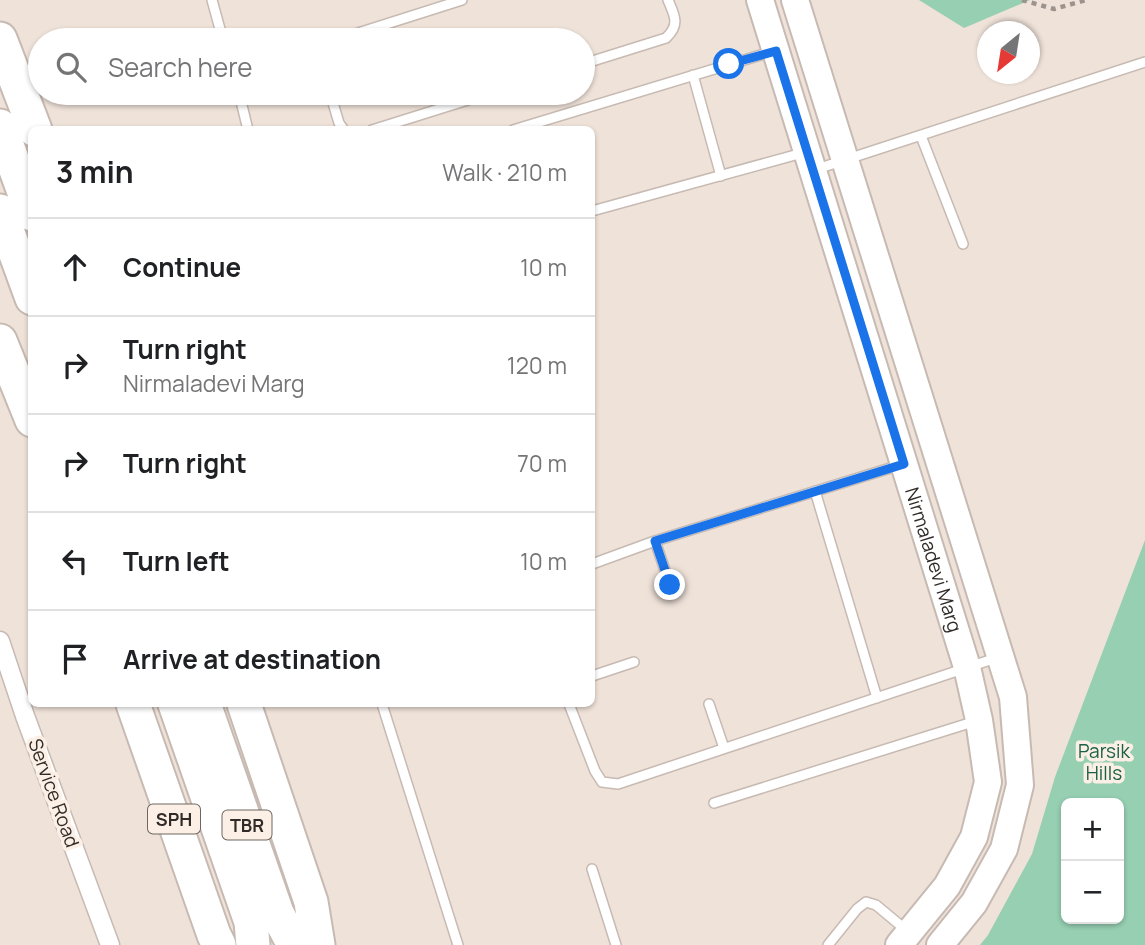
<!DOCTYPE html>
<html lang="en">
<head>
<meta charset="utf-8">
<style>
  :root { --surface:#fff; --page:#f2f2f2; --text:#202124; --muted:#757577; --line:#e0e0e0 }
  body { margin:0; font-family:Manrope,sans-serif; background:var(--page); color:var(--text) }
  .controls { position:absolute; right:21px; bottom:21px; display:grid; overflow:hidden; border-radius:10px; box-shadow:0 2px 5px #0004 }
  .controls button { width:63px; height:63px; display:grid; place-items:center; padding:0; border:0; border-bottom:2px solid var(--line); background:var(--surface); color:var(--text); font:35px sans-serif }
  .compass { position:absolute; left:977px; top:21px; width:63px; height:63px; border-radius:50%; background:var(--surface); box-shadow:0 2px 5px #0004; rotate:210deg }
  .stop { position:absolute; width:21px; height:21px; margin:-16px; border:5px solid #1a73e8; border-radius:50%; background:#fff }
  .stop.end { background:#1a73e8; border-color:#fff; box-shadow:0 2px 7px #0008 }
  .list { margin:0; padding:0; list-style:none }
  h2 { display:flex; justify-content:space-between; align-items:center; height:91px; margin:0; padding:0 28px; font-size:30px }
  h2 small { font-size:23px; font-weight:400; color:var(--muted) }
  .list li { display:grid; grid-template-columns:46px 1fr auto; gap:21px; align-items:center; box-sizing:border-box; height:98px; padding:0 28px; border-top:2px solid var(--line) }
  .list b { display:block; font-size:26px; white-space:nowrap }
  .list p { margin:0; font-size:23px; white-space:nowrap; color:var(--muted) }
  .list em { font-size:23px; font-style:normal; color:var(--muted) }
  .icon { flex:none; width:38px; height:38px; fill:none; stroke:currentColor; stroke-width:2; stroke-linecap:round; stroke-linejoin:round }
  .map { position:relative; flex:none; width:1145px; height:945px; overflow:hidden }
  .search { position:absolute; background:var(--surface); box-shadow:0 2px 5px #0004; left:28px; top:28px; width:567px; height:77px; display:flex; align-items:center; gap:18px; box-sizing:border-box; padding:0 24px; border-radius:38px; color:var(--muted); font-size:26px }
  .panel { position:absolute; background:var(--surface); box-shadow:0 2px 5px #0004; left:28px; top:126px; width:567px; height:581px; border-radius:10px }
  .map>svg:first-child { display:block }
  .green { fill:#96cfb2; fill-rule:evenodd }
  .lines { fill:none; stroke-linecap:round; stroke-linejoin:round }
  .lane-casing { stroke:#c7bab2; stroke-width:12 }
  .street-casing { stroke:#c7bab2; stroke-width:21 }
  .secondary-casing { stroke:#c7bab2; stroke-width:30 }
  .highway-casing { stroke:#c7bab2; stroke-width:37 }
  .path { stroke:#9c938c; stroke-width:4.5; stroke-dasharray:5 5; stroke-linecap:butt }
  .lane { stroke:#fff; stroke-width:9 }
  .street { stroke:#fff; stroke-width:18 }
  .secondary { stroke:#fff; stroke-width:26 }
  .highway { stroke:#fff; stroke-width:33 }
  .route { stroke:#1a73e8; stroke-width:9 }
  .labels { text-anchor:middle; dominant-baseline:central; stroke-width:7; stroke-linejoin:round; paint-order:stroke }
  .shield { fill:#fcefe6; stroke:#6d6661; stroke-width:2 }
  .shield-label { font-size:18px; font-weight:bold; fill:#302b28 }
  .street-label { font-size:19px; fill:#302b28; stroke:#fcefe6 }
  .park-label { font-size:19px; fill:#1a6245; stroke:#fcefe6 }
</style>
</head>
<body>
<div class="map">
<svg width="1145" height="945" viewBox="0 0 1145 945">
  <rect width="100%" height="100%" fill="#efe2d9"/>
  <path class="green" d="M919,0H1030L964,28Z
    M1145,540V945H980L988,935L1032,854L1055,777ZM1066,803H1119V919H1066Z"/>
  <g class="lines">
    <defs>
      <path id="lane" d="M212,0L223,40
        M336,40L462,0
        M583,64L666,38C680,25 675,16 668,0
        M693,75L721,176
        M239,93L248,130
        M330,93L339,123L344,130
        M372,130L490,93
        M513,130L774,51
        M921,136L963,244
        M814,170L1145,62
        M592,211L806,152
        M815,491L877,698
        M655,541L670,585
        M592,564L655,541L900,465
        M592,676L634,662
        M382,704L458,945
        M569,704L595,771L602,782L618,784L999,657
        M709,704L724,748
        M714,803L976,721
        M592,869L616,945
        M828,945L857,909L866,902L876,905L906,930"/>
      <path id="street" d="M0,641L25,716L110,945"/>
      <g id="secondary">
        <path id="s1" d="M760,0L967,667L979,720L988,782L974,837L947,886L899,945"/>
        <path d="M795,0L1013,697L1020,785L1004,849L974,903L940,945"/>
      </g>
      <path id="highway" d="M0,39L35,130
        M0,126L32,214
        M0,211L32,298
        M0,341L32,420
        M133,704L214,935L219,945
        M175,704L251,922L253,945
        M204,704L277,913L294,945
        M244,704L311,902L318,945"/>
    </defs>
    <use href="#lane" class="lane-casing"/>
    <use href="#street" class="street-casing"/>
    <use href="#secondary" class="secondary-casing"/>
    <use href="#highway" class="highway-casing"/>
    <path class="path" d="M1022,0L1054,9L1086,0"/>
    <use href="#lane" class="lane"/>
    <use href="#street" class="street"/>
    <use href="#secondary" class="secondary"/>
    <use href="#highway" class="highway"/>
  </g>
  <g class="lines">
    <path class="route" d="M670,585L655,541L904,464L776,51L729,64"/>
  </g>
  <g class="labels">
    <g class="shield">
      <rect x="148" y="804.5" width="52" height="29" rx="5"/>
      <rect x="222.5" y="810.5" width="49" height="29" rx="5"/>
    </g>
    <g class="shield-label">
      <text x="174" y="819">SPH</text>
      <text x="247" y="825">TBR</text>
    </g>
    <g class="street-label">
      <text stroke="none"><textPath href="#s1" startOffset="586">Nirmaladevi Marg</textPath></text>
      <text transform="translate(54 793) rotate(70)">Service Road</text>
    </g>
    <g class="park-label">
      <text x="1104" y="751">Parsik<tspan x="1104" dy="22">Hills</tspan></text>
    </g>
  </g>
</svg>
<div class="controls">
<button>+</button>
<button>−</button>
</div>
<svg class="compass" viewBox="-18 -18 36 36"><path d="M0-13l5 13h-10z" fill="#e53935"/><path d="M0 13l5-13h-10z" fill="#757577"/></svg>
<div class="stop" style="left:729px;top:64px"></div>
<div class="stop end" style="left:670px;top:585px"></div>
<div class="search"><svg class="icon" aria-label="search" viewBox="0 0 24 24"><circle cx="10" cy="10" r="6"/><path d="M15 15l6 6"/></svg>Search here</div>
<section class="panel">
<h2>3 min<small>Walk · 210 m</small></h2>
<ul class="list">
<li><svg class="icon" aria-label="ahead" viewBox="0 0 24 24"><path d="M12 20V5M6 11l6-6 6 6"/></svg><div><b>Continue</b></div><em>10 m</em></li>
<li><svg class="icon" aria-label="right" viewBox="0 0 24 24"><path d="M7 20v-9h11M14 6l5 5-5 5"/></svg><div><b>Turn right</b><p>Nirmaladevi Marg</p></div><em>120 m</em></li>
<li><svg class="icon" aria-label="right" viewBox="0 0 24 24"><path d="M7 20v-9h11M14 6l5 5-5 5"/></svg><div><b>Turn right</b></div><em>70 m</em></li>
<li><svg class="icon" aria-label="left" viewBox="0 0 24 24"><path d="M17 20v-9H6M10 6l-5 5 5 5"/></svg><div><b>Turn left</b></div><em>10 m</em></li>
<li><svg class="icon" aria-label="arrive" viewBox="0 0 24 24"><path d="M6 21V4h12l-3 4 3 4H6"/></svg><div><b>Arrive at destination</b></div></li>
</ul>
</section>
</div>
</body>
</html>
